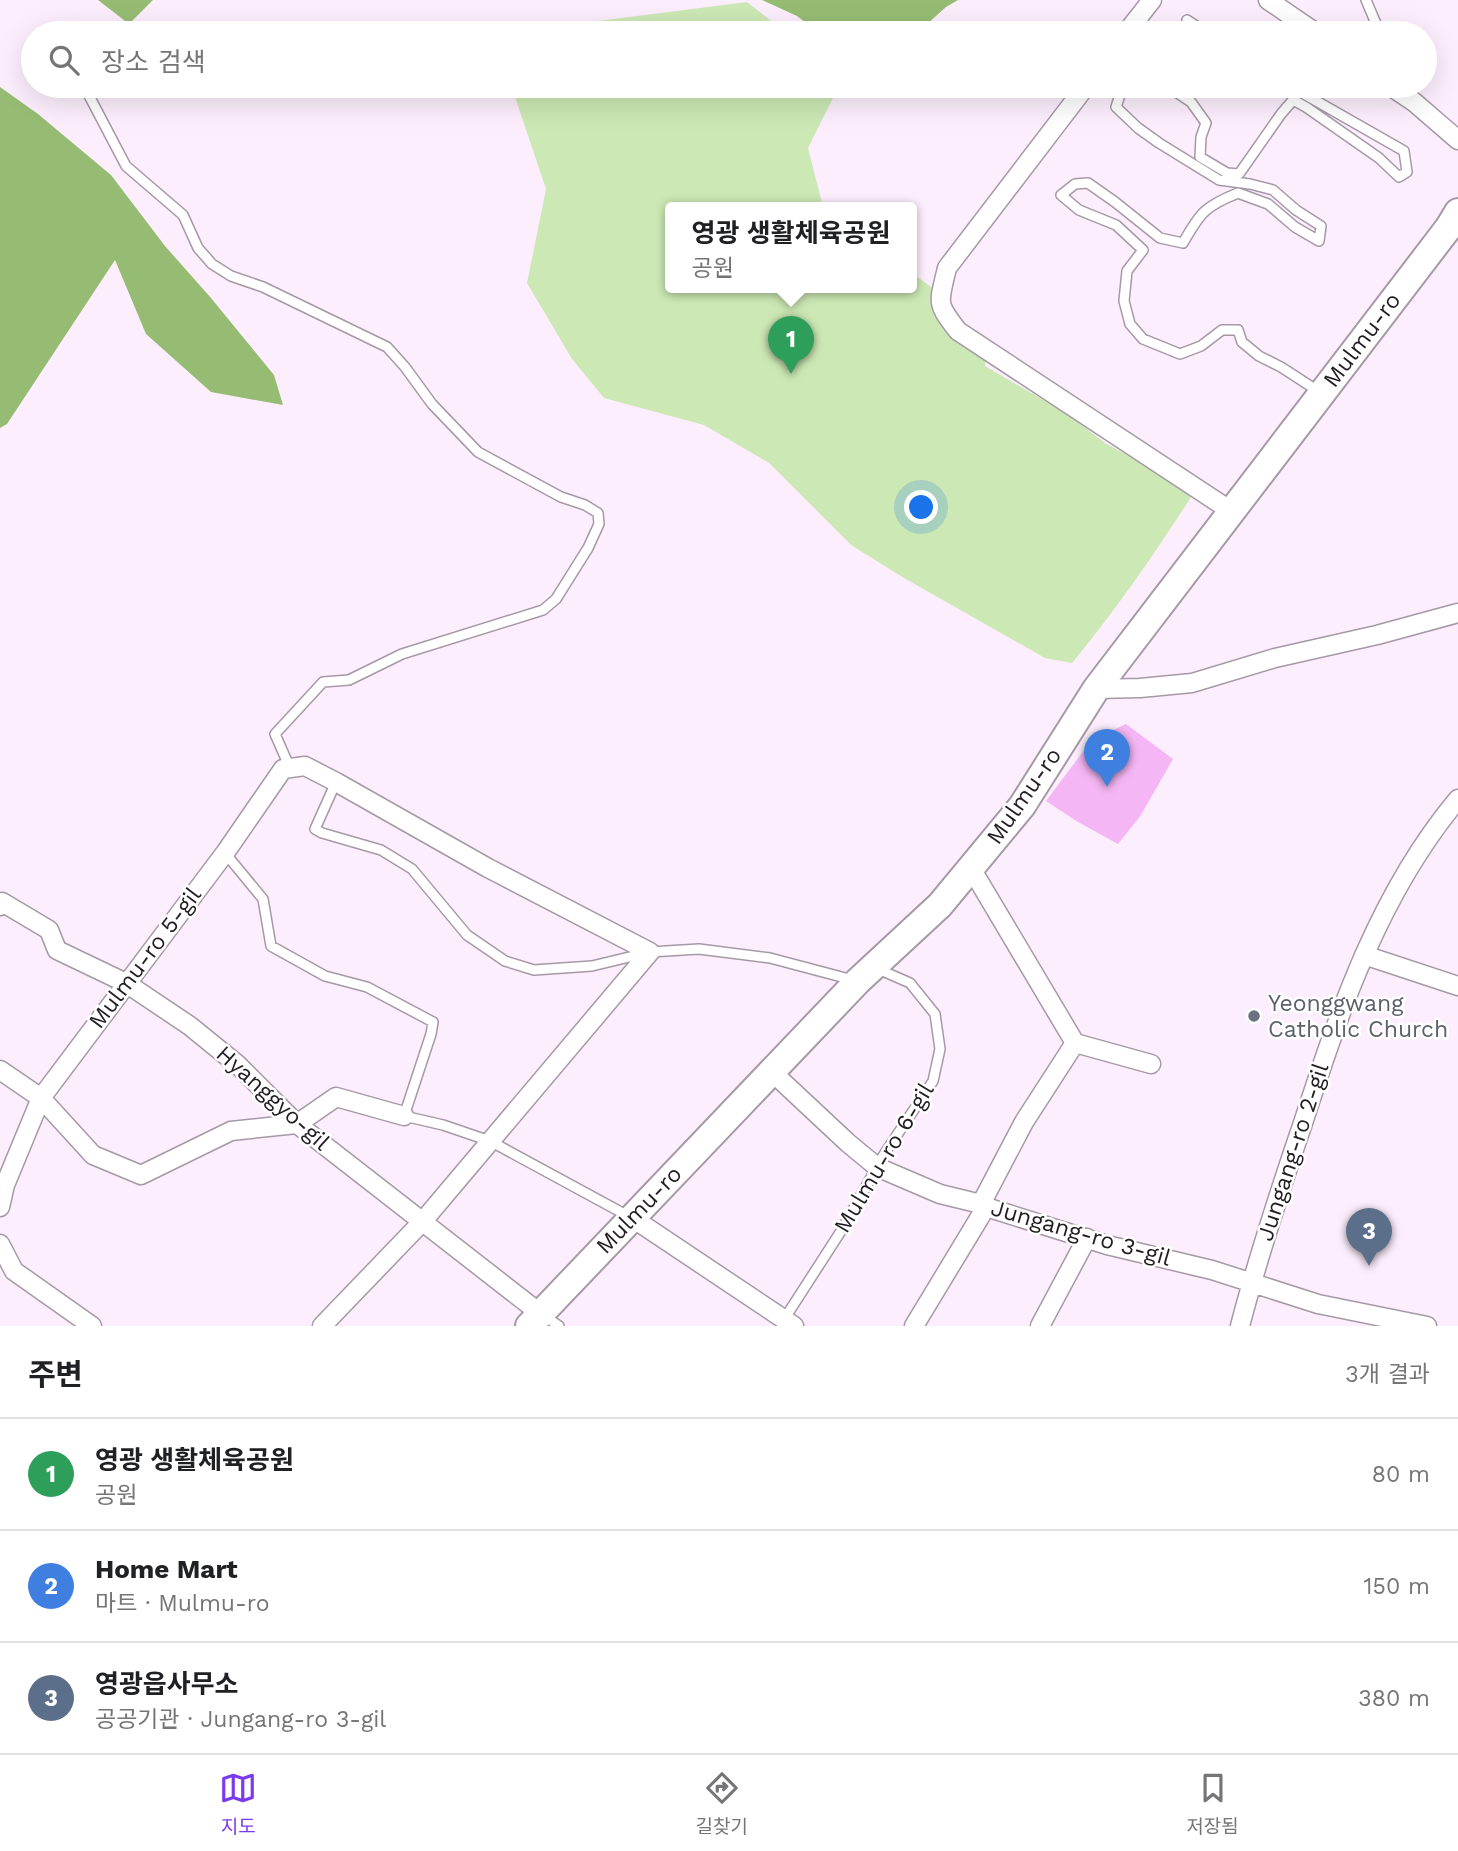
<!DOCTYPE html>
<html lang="ko">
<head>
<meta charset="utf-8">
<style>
  :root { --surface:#fff; --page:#f6f6f6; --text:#202124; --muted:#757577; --line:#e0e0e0; --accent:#7c3aed }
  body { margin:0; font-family:"Work Sans","Noto Sans KR",sans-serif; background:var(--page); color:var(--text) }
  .you { position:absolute; left:922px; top:508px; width:24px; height:24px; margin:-18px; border:5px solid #fff; border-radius:50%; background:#1a73e8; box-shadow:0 0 0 10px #1a73e833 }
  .badge { display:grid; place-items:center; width:46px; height:46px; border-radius:50%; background:var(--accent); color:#fff; font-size:23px; font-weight:700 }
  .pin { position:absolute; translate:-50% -58px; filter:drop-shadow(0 2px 4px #0008) }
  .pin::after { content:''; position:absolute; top:37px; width:24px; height:21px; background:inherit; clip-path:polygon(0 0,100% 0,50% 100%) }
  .popup { position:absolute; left:665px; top:202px; width:252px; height:91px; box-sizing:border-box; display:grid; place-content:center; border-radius:7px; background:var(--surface); filter:drop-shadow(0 2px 5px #0005); font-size:23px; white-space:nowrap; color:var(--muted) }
  .popup b { font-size:26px; color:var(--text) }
  .popup::after { content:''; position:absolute; left:50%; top:100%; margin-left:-14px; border:14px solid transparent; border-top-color:var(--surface) }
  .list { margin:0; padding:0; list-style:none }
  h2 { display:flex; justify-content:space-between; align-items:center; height:91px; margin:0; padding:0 28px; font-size:30px }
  h2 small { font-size:23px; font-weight:400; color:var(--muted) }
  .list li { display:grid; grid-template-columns:46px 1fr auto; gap:21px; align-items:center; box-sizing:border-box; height:112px; padding:0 28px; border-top:2px solid var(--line) }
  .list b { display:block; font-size:26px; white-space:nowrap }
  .list p { margin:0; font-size:23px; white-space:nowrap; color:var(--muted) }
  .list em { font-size:23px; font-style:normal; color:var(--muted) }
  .icon { flex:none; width:38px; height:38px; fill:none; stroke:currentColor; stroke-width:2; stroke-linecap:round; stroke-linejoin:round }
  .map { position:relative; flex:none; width:1458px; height:1326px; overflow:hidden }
  .search { position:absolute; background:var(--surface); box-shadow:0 7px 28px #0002; left:21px; right:21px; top:21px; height:77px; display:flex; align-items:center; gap:18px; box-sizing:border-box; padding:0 24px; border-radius:38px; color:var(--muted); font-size:26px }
  .sheet { height:427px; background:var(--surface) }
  nav { display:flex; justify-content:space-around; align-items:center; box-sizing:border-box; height:98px; border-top:2px solid var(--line); background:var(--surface); font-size:19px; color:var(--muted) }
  nav a { display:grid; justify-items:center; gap:4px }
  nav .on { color:var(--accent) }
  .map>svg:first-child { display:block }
  .green { fill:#cce8b4 }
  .forest { fill:#96bc73 }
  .building { fill:#f4b6f4 }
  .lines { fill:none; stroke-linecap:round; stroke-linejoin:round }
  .service-casing { stroke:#a699a6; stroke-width:12 }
  .minor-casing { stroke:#a699a6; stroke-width:21 }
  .secondary-casing { stroke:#a699a6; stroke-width:30 }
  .service { stroke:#fff; stroke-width:9 }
  .minor { stroke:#fff; stroke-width:18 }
  .secondary { stroke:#fff; stroke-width:26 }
  .worship-dot { fill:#6b7280; stroke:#fff; stroke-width:2.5 }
  .labels { text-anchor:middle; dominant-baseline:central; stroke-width:5; stroke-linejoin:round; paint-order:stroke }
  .street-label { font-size:23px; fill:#211d21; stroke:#fff }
  .worship-label { font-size:23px; fill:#5b616d; stroke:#fff; text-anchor:start }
</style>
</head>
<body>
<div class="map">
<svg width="1458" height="1326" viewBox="0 0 1458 1326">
  <rect width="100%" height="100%" fill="#fceefc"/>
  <path class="green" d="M747,2L787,33H547L551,27Z
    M516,86H839L808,148L822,203L826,208H670V288H912V273L938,292L935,315L988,343L985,366L1066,413L1105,443L1142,463L1193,494C1155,553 1116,610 1072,663L1045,658L904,578L851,545L769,463L704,425L604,398L572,359L527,283L546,189L513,91Z"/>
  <path class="forest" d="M98,0H153L129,24Z
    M762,0H958L946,7L917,33H819L797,16Z
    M0,87L38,114L111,175L165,246L211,298L274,375L283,405L211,392L146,334L115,260L7,424L0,428Z"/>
  <path class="building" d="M1126,724L1173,759L1141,815L1118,844L1078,822L1046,801L1091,741Z"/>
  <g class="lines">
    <defs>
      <path id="service" d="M1366,0L1380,33
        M1187,20L1207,33
        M84,86L126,166L183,215L198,248L212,264L231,276L263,287L387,347L405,367L432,404L478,452L561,497L585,505L598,513L599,524L588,548L556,599L543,610L402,654L349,680L323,682L275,734L290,768
        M1123,86L1116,107L1138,128L1159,143L1219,180L1250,184L1273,190L1296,210L1321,226L1319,241L1295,227L1268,204L1238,193C1205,206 1200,213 1183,243L1160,238L1115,202L1088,183L1075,184L1061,195L1079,210L1116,225L1143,250L1127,271L1124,301L1130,324L1143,339L1180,354L1201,346L1222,330H1238L1242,342L1259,356L1281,367L1318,391
        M1167,86L1191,102L1206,123L1201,137L1200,157L1227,173L1239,174L1281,114L1293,100L1306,107L1379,158L1399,177L1407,172L1404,151L1290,86
        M336,782L315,829L322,833L381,850L412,869L467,935L505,961L534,970L592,966L650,952L699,949L770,958L853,980
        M225,853L263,899L271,946L325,976L367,987L433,1022L431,1034L404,1116L443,1125L490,1141L630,1217
        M543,1315L559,1326
        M783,1321L841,1231L883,1156L933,1081L940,1049L935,1014L910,983L878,969"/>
      <path id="minor" d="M1268,0L1316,33
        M1126,33L1152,0
        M1086,86L947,268C939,303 935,302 958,331L1231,511
        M1390,86L1414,102L1458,140
        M1096,689L1140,688L1192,683L1275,658L1377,635L1458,613
        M971,868L1075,1043L1024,1122L981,1204
        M0,906L2,902L49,930L57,950L126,983L190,1026L238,1065L297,1124L541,1314
        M1364,955L1458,986
        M1075,1043L1151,1064
        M0,1070L41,1098L93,1155L141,1175L231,1131L297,1124L336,1097L404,1116
        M771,1071L848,1143L877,1167L940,1194L981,1204L986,1207L1107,1245L1212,1270L1318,1304L1427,1326
        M0,1207L5,1185L41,1098L225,853L283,769L305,766L336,782L488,868L650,952L423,1221L322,1326
        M631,1217L794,1326
        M0,1244L14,1271L92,1326
        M914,1326L986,1207
        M1040,1326L1087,1238
        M1240,1326C1258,1257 1280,1190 1303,1123C1340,1009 1380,892 1458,799"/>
      <path id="secondary" d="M529,1326L858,981L940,905L1022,806L1096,689L1449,227L1458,212"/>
    </defs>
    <use href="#service" class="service-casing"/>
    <use href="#minor" class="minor-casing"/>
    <use href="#secondary" class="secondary-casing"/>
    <use href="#service" class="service"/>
    <use href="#minor" class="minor"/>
    <use href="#secondary" class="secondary"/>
  </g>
  <circle class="worship-dot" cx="1254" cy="1016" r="7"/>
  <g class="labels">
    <g class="street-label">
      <text transform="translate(1362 340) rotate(-53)">Mulmu-ro</text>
      <text transform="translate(1024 796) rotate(-55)">Mulmu-ro</text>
      <text transform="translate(145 958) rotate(-53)">Mulmu-ro 5-gil</text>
      <text transform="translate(273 1098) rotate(42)">Hyanggyo-gil</text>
      <text transform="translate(1293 1152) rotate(-72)">Jungang-ro 2-gil</text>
      <text transform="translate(884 1158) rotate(-59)">Mulmu-ro 6-gil</text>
      <text transform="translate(639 1210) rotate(-46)">Mulmu-ro</text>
      <text transform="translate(1081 1233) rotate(16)">Jungang-ro 3-gil</text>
    </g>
    <g class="worship-label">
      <text x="1268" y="1003">Yeonggwang<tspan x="1268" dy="26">Catholic Church</tspan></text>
    </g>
  </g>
</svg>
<div class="you"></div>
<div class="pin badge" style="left:791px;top:374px;background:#2e9e5b">1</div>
<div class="popup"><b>영광 생활체육공원</b>공원</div>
<div class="pin badge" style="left:1107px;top:787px;background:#3f7fe0">2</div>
<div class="pin badge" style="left:1369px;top:1266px;background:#5c6f8a">3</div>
<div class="search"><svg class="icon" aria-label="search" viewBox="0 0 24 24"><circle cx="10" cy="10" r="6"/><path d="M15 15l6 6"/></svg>장소 검색</div>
</div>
<section class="sheet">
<h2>주변<small>3개 결과</small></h2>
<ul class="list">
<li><span class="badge" style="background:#2e9e5b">1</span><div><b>영광 생활체육공원</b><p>공원</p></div><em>80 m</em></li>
<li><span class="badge" style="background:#3f7fe0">2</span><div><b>Home Mart</b><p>마트 · Mulmu-ro</p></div><em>150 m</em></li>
<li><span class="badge" style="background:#5c6f8a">3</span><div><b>영광읍사무소</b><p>공공기관 · Jungang-ro 3-gil</p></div><em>380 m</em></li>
</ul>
</section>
<nav>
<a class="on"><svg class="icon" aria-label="map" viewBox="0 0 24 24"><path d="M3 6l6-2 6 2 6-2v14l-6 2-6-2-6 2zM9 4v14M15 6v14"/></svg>지도</a>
<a><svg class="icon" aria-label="directions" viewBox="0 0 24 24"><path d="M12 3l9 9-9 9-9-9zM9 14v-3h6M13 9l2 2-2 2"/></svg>길찾기</a>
<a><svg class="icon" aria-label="saved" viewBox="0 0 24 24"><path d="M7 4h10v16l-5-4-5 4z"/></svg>저장됨</a>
</nav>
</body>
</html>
